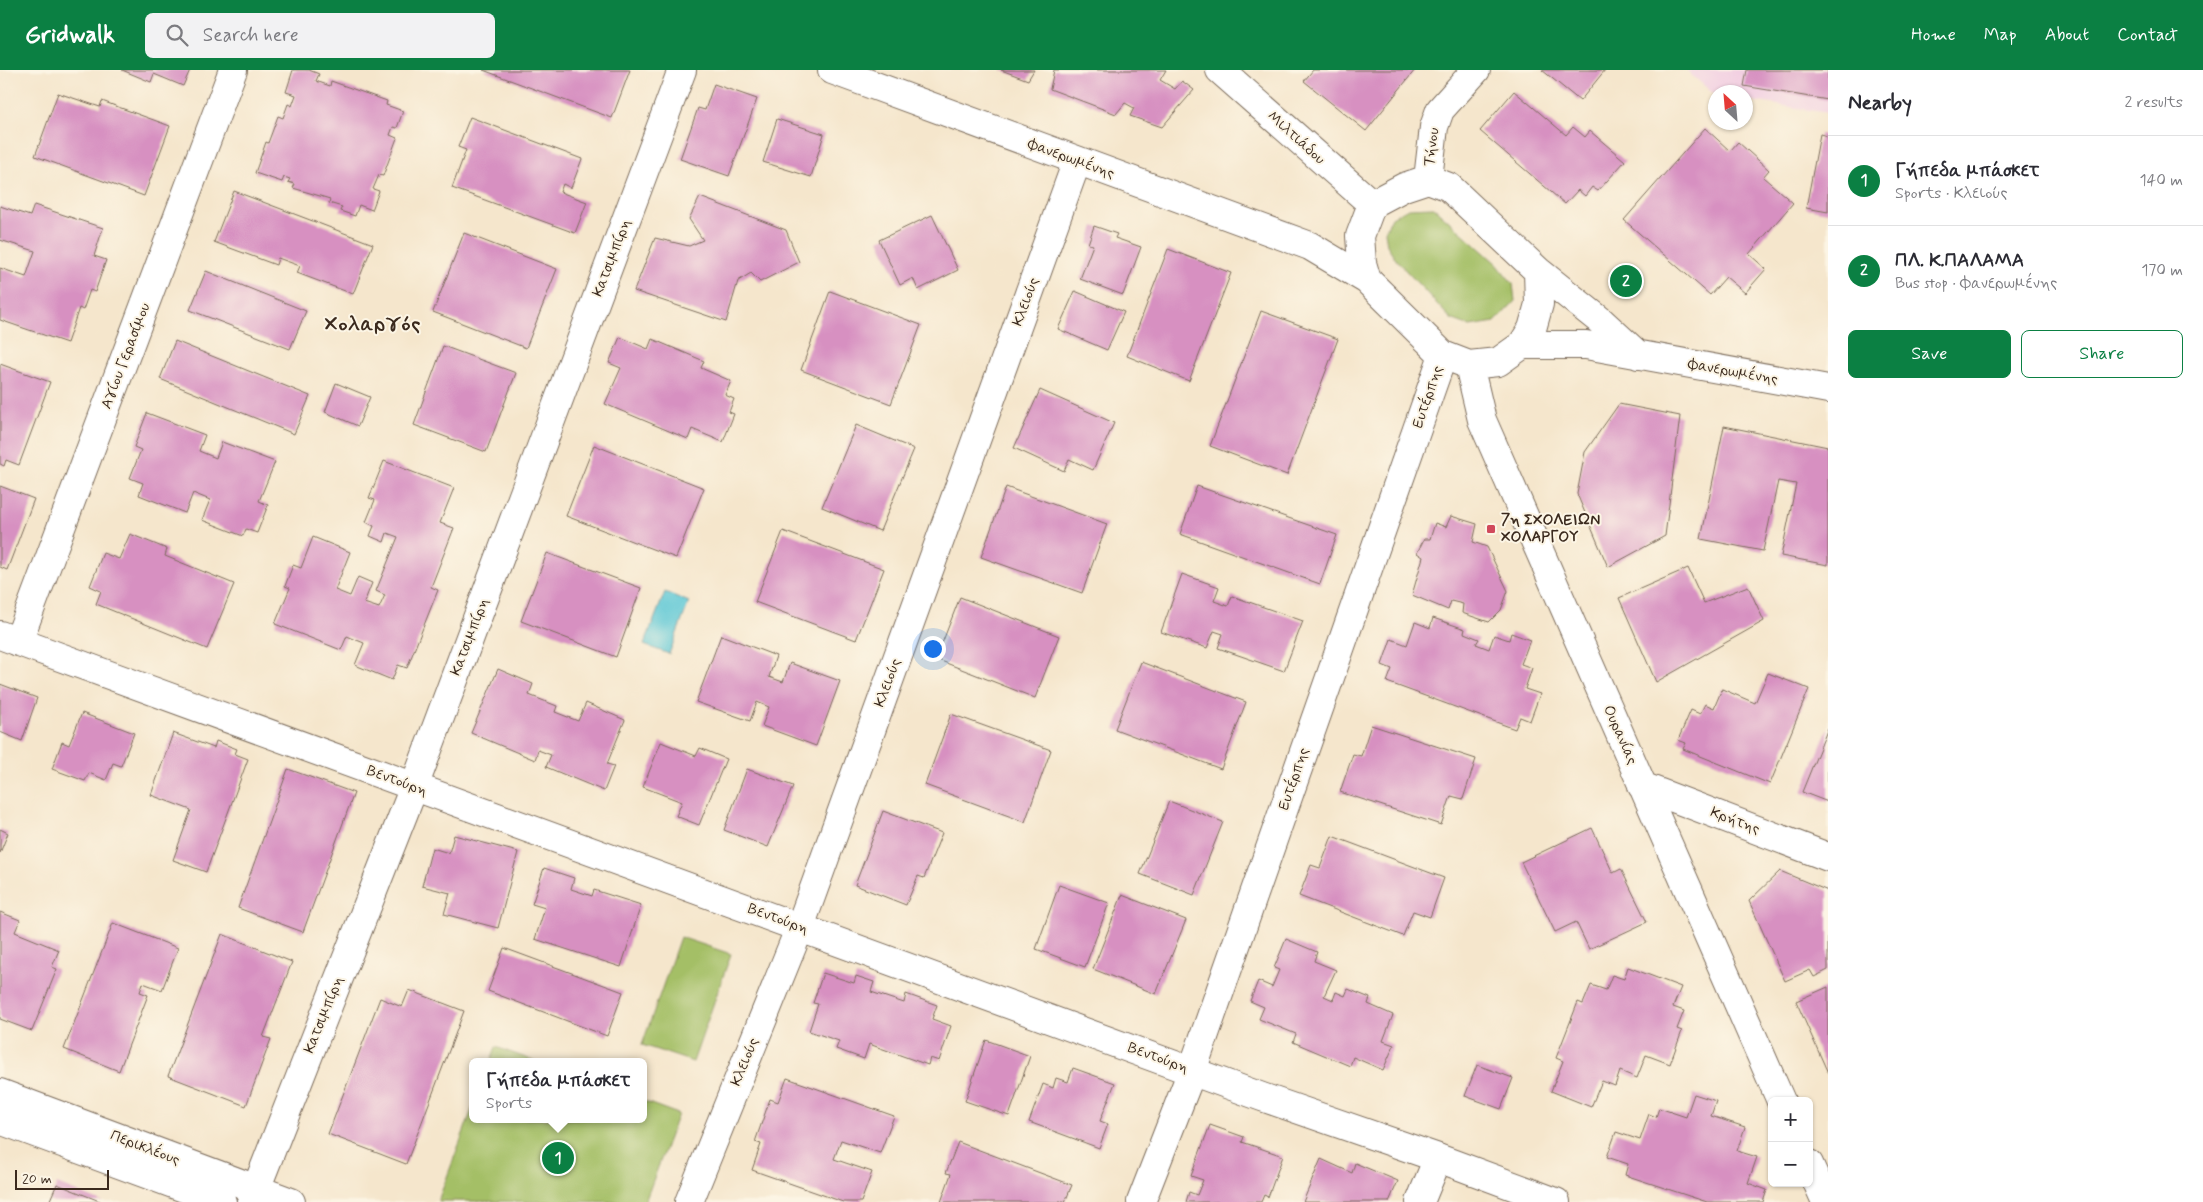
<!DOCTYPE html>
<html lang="en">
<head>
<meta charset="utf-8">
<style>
  :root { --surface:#fff; --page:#f2f2f3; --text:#2b2b33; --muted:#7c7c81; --line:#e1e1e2; --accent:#0b8043 }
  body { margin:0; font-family:Mynerve,sans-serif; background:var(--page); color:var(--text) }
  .controls { position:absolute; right:15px; bottom:15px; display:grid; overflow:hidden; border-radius:8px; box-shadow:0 1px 4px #0004 }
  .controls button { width:45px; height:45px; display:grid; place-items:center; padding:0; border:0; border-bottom:1px solid var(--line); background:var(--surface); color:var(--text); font:25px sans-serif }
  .compass { position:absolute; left:1708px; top:15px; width:45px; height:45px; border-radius:50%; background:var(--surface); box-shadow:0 1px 4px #0004; rotate:334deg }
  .scale { position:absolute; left:15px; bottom:12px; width:94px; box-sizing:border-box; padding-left:5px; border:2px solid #3b2a1e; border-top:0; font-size:14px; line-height:18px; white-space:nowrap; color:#3b2a1e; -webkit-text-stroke:4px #fcf5e5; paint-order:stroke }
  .you { position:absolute; left:932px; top:578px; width:18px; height:18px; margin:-12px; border:4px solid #fff; border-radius:50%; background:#1a73e8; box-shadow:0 0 0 8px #1a73e833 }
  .badge { display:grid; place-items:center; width:32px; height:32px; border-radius:50%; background:var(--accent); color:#fff; font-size:16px; font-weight:700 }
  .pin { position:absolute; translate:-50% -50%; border:2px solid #fff; box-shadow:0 1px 5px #0006 }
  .popup { position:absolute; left:469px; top:988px; width:178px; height:65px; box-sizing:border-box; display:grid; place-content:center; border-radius:8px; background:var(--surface); filter:drop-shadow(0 1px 4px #0005); font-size:16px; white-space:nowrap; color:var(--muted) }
  .popup b { font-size:19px; color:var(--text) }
  .popup::after { content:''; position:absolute; left:50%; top:100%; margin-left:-10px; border:10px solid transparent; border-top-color:var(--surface) }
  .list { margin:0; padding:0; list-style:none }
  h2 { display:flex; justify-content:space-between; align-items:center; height:65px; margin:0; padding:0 20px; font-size:21px }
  h2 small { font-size:16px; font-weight:400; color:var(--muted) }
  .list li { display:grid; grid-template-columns:32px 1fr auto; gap:15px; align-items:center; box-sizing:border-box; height:90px; padding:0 20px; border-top:1px solid var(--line) }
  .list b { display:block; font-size:19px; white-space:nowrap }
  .list p { margin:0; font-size:16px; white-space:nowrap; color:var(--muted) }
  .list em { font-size:16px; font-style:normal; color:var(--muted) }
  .actions { display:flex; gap:10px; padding:15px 20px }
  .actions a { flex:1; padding:11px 0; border:1px solid var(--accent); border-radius:8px; text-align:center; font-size:18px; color:var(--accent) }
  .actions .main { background:var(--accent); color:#fff }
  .icon { flex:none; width:28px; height:28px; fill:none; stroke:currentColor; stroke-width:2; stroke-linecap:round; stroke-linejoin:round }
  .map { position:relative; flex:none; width:1828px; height:1132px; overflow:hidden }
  header { display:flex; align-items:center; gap:30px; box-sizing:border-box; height:70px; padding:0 25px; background:var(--accent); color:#fff }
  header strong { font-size:24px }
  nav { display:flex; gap:28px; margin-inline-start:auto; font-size:18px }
  .search { width:350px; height:45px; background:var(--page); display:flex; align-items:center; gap:12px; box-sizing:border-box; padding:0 18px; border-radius:8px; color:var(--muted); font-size:19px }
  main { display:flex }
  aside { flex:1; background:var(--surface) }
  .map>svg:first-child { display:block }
  .built { fill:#f2cfe2 }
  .green { fill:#a4bf66; stroke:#707442 }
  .water { fill:#5cc7d5; stroke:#4c787a }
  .building { fill:#d790c1 }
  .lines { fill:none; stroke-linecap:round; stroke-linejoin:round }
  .minor-casing { stroke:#7c6c5b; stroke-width:30 }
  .minor { stroke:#fff; stroke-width:28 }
  .poi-dot { fill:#d1495b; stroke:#fcf5e5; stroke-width:2 }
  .labels { text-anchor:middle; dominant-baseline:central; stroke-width:4; stroke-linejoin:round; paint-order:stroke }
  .street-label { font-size:15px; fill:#3b2a1e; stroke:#fcf5e5 }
  .poi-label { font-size:15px; font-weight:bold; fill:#3b2a1e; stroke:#fcf5e5; text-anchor:start }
  .district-label { font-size:20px; font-weight:bold; letter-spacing:1px; fill:#3b2a1e; stroke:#fcf5e5 }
</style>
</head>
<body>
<header>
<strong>Gridwalk</strong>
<div class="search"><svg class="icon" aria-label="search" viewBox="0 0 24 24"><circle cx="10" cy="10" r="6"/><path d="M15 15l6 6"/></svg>Search here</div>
<nav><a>Home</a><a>Map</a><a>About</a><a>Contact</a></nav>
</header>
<main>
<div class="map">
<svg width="1828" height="1132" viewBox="0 0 1828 1132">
  <rect width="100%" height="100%" fill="#fcf5e5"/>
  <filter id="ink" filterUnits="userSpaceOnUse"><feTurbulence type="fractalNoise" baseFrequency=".02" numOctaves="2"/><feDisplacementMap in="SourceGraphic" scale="10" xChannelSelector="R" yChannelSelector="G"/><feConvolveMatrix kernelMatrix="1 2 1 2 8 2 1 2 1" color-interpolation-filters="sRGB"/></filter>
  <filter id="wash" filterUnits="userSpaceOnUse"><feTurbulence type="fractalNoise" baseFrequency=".0096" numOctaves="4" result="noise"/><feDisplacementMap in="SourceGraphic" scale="20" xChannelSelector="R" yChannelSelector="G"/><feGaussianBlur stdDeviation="1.12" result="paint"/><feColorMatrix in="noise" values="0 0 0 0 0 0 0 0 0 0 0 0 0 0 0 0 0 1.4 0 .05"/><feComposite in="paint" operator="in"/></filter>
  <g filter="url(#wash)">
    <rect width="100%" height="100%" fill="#f5e6cc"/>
    <path class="built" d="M1686,0H1828V43L1746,30V22H1716L1715,25Z"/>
    <path class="green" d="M1433,137L1497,194L1513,214L1515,231L1495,252L1470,256L1451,249L1397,191L1387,175L1385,161L1392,147L1408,138Z
      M680,867L731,884L693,992L642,975Z
      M496,977L537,992H490Z
      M643,1031L678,1044L645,1132L438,1131L473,1037V1049H643Z"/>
    <path class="water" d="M665,522L689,532L669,584L644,575Z"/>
    <g id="blocks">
      <path class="building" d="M122,0H190L183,16L154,4L151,12Z
        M293,0H309L319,4L316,11L330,16L331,11L387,31L386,35L403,41L397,58L393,57L390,65L397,68L383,106L379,105L373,119L379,121L372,140L359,135L355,146L340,141L342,137L329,133L330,129L293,118L295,114L288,112L290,109L284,107L282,112L255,103L266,72L268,73L278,46L283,48L288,34L292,36L296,25L286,22Z
        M483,0H630L612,48Z
        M1001,0H1034L1028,10Z
        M1054,0H1166L1160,10L1175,19L1182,11L1194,20L1162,57L1130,46L1134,38L1125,33L1116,44L1050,19Z
        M1313,0H1415L1366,61L1304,11Z
        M1542,0H1605L1580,31Z
        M1747,0H1828V30L1744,16Z
        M714,14L757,29L729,106L680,89L698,38L705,40Z
        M1514,21L1566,65L1573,57L1585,67L1590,61L1625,91L1598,121L1592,117L1585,126L1578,120L1565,134L1480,61Z
        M58,23L100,37L102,31L170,56L144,126L35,86Z
        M470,47L582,89L571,118L563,114L560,122L587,132L575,163L452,118L466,80L458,77Z
        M777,49L824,64L811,107L763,92Z
        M1705,58L1730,81L1738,72L1769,100L1763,107L1793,133L1749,184L1766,199L1745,223L1726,207L1710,225L1624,150Z
        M1820,64L1828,66V142L1806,138Z
        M234,121L373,174L353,224L297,203L300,196L278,188L276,195L214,172Z
        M700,127L786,160L799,192L760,212L751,203L738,211L726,252L634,221L655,168L689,176L703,170L689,149Z
        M34,135L103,158L94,186L106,190L95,222L90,220L83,240L79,238L67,273L0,250V198L26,207L35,181L0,170V136L30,146Z
        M932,145L958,200L918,220L913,208L900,215L879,170Z
        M1094,156L1117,164L1115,168L1141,177L1123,225L1080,209L1093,175L1088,174Z
        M464,163L557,199L526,278L433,242Z
        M1168,179L1231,203L1189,311L1127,286Z
        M206,201L306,241L290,279L190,240Z
        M830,221L921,255L891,334L801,300Z
        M1075,221L1124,242L1107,280L1058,259Z
        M1261,241L1338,269L1287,405L1210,376Z
        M620,267L648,279L652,269L704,291L701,298L731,311L725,325L734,329L729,342L734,344L723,372L692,359L688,369L605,334L621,298L609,293Z
        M175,271L310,326L294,364L160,309Z
        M443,276L516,303L486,382L414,355Z
        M0,294L50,312L19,395L6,390L4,396L0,394Z
        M336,313L370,327L358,356L325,342Z
        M1040,320L1114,353L1093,400L1069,389L1064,401L1014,378Z
        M1619,334L1680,346L1665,466L1608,497L1577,424L1585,382Z
        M147,343L205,365L199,381L216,388L222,372L275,392L259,431L268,435L257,463L246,459L243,466L202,450L210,430L193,423L185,443L139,425L143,413L130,408L141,380L134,377Z
        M856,355L914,379L880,461L822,437Z
        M1724,356L1828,377V495L1781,486L1796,414L1778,411L1763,481L1701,469Z
        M594,375L704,418L676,488L566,446Z
        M384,391L454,418L440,453L454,458L431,517L438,520L407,598L398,595L392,610L355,595L364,573L347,566L341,580L275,554L290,518L285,516L293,495L301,498L313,467L350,482L335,520L350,526L358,507L372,513L364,533L379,538L385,525L376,521L398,467L387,463L384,472L370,466L374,456L366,452L375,430L369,428Z
        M0,416L34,429L7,500L0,497Z
        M1197,416L1337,465L1320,514L1180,464Z
        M1006,417L1107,454L1082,523L981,487Z
        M1451,446L1477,454L1473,472L1487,477L1508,521L1501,540L1489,552L1462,543L1463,534L1451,531L1448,540L1412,525L1423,487L1417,483L1424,469H1430L1435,453L1446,457Z
        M783,461L884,499L856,570L755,532Z
        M130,464L167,479L165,486L234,514L207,579L96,534L101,521L90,516L103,483L119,489Z
        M547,483L641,518L616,587L521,551Z
        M1688,498L1704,533L1748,516L1764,551L1656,612L1619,528Z
        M1182,504L1219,517L1214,531L1228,536L1232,526L1303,551L1284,601L1218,578L1223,564L1214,561L1207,578L1161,562Z
        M960,527L1059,566L1035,628L936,589Z
        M1433,548L1465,559L1464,563L1479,569L1476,574L1489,579L1494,565L1509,570L1511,563L1530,570L1521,594L1532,598L1525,619L1540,624L1530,651L1520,647L1515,659L1387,612L1392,599L1382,595L1391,569L1407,575L1415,552L1430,558Z
        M721,565L776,586L769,607L783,612L790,593L840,611L816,676L762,656L769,637L757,632L750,651L696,632Z
        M1141,592L1246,632L1221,699L1115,659Z
        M498,599L533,614L529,625L557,636L555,642L578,651L586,633L625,650L607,694L614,696L604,721L546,697L551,685L538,680L535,690L471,663Z
        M1768,603L1809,619L1770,714L1683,679L1686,673L1678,670L1691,640L1700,644L1705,634L1714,638L1722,619L1755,633Z
        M0,614L37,628L22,671L0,662Z
        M82,643L134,663L121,696L113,693L106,710L89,703L85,711L52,699L62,672L69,675Z
        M951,644L1051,680L1025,752L925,715Z
        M1371,655L1476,689L1463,729L1451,726L1441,755L1340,722L1353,684L1361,686Z
        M1828,658V732L1802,722Z
        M173,663L214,678L216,671L237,679L235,684L248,689L206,802L173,790L191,740L151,725Z
        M661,672L696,686L700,678L726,689L699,755L676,746L682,732L643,717Z
        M288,699L354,723L303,862L238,838Z
        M747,699L793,716L768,777L724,760Z
        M1169,731L1223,752L1194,825L1140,804Z
        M883,741L942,763L924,808L918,806L906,835L855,815Z
        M1592,758L1613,803L1621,799L1647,852L1589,879L1576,852L1555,862L1521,792Z
        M0,759L8,763L0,783Z
        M454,765L518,782L498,858L444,844L450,823L422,816L432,778L449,783Z
        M1332,766L1444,808L1430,847L1413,841L1403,866L1299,826L1311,795L1320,798Z
        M544,798L574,808L571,819L592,826L594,820L641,835L621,897L535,869L545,838L532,834Z
        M1780,801L1828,821V900L1814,907L1810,900L1785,911L1749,831Z
        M1059,815L1109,833L1085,897L1036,879Z
        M1122,825L1186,850L1156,924L1093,899Z
        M0,842L20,850L15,862L59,880L52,897L57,899L32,961L0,949Z
        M113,853L178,878L162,920L143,913L140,922L148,925L119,1001L64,979Z
        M222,864L292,892L263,967L271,969L246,1036L168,1006Z
        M1286,869L1317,882L1314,891L1336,900L1324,926L1333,930L1336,922L1345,926L1348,919L1370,928L1368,934L1393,945L1383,971L1394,975L1383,1000L1353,987L1350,996L1293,972L1296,964L1259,949L1264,937L1250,931L1258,911L1272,917L1279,900L1274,898Z
        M504,878L623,922L607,966L488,921Z
        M1628,897L1681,917L1673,937L1684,941L1677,959L1682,961L1670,994L1646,985L1637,1008L1620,1001L1615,1016L1602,1011L1591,1037L1551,1021L1563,991L1556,988L1578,932L1583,934L1591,915L1606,920L1612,905L1624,909Z
        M823,903L854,913L856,906L874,912L871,922L904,933L906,924L937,935L932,949L951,956L939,991L930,988L928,995L869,974L864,989L836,979L839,971L809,961L818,934L813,933Z
        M1828,917V1003L1796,931Z
        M409,920L464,941L406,1094L328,1064L380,928L402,937Z
        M986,970L1030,986L1009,1046L965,1031Z
        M1477,995L1513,1008L1501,1039L1465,1026Z
        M1073,998L1115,1013L1100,1051L1108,1054L1099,1078L1029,1052L1043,1014L1053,1018L1056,1008L1068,1012Z
        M787,1008L894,1046L880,1083L841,1070L834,1089L872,1102L861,1132H843L752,1100L761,1074L755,1072L770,1029L778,1032Z
        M1694,1024L1716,1031L1711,1046L1745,1057L1737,1081L1757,1087L1748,1113L1767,1120L1763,1132H1707L1625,1105L1628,1094L1607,1087L1616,1062L1640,1070L1649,1044L1656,1047L1659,1038L1686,1047Z
        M1210,1055L1244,1067L1242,1072L1283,1086L1268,1127L1264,1125L1261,1132H1186L1189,1122L1197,1125L1203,1110L1191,1106Z
        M958,1072L1072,1115L1065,1132H941L951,1104L946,1103Z
        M1321,1089L1352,1103L1355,1093L1398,1111L1389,1132H1303Z
        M57,1114L102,1132H49Z"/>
    </g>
  </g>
  <g filter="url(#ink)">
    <use href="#blocks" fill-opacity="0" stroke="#7c6c5b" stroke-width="1"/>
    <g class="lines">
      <defs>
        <path id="minor" d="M832,0L1310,176L1367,210
          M1220,0L1372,134
          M1428,109L1434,57L1440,40L1476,0
          M1538,201L1539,234L1532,259L1522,275L1498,292L1469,295L1443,285L1367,210L1362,193L1360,166L1372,134L1404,117L1428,109L1449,117L1538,201L1602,252L1638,285
          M1522,275H1586L1828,319
          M1469,295L1482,350L1781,1031
          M0,565L1262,1027L1438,1088L1556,1132
          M18,572L233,0
          M1642,716L1828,787
          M0,1023L291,1132
          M0,1050L222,1132
          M1809,1094L1826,1132
          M251,1132L414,717L682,0
          M689,1132L800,857L1077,91
          M1141,1132L1192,1001L1443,285
          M1420,1132L1438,1088"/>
      </defs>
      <use href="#minor" class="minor-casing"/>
      <use href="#minor" class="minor"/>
    </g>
  </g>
  <rect class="poi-dot" x="1486" y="454" width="10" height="10" rx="2.5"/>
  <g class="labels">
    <g class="street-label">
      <text transform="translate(1296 68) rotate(42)">Μιλτιάδου</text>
      <text transform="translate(1432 77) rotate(-82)">Τήνου</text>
      <text transform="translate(1071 89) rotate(20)">Φανερωμένης</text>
      <text transform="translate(612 188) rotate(-69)">Κατσιμπίρη</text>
      <text transform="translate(1026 232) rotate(-70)">Κλειούς</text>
      <text transform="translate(126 286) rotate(-69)">Αγίου Γερασίμου</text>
      <text transform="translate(1733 302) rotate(10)">Φανερωμένης</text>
      <text transform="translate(1428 327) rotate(-71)">Ευτέρπης</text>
      <text transform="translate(470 567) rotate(-69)">Κατσιμπίρη</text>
      <text transform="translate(888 613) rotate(-70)">Κλειούς</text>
      <text transform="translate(1620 665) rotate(66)">Ουρανίας</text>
      <text transform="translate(1294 709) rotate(-71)">Ευτέρπης</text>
      <text transform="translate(397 711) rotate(20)">Βεντούρη</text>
      <text transform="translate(1735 751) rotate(21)">Κρήτης</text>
      <text transform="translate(778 849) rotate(20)">Βεντούρη</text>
      <text transform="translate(324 945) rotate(-68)">Κατσιμπίρη</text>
      <text transform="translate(1158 988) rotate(20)">Βεντούρη</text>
      <text transform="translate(745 992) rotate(-68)">Κλειούς</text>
      <text transform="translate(145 1078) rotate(21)">Περικλέους</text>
    </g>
    <g class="poi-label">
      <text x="1501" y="450">7η ΣΧΟΛΕΙΩΝ<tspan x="1501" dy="17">ΧΟΛΑΡΓΟΥ</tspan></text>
    </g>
    <g class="district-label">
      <text x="373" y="254">Χολαργός</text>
    </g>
  </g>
</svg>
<div class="controls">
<button>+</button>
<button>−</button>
</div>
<svg class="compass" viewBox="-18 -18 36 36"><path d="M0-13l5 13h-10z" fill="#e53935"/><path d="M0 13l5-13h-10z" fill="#7c7c81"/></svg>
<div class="scale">20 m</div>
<div class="you"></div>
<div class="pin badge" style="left:558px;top:1088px">1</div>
<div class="popup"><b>Γήπεδα μπάσκετ</b>Sports</div>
<div class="pin badge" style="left:1626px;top:211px">2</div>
</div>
<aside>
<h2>Nearby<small>2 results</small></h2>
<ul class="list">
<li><span class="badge">1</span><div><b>Γήπεδα μπάσκετ</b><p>Sports · Κλειούς</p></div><em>140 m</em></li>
<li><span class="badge">2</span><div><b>ΠΛ. Κ.ΠΑΛΑΜΑ</b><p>Bus stop · Φανερωμένης</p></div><em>170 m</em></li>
</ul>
<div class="actions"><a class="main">Save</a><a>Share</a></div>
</aside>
</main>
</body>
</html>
